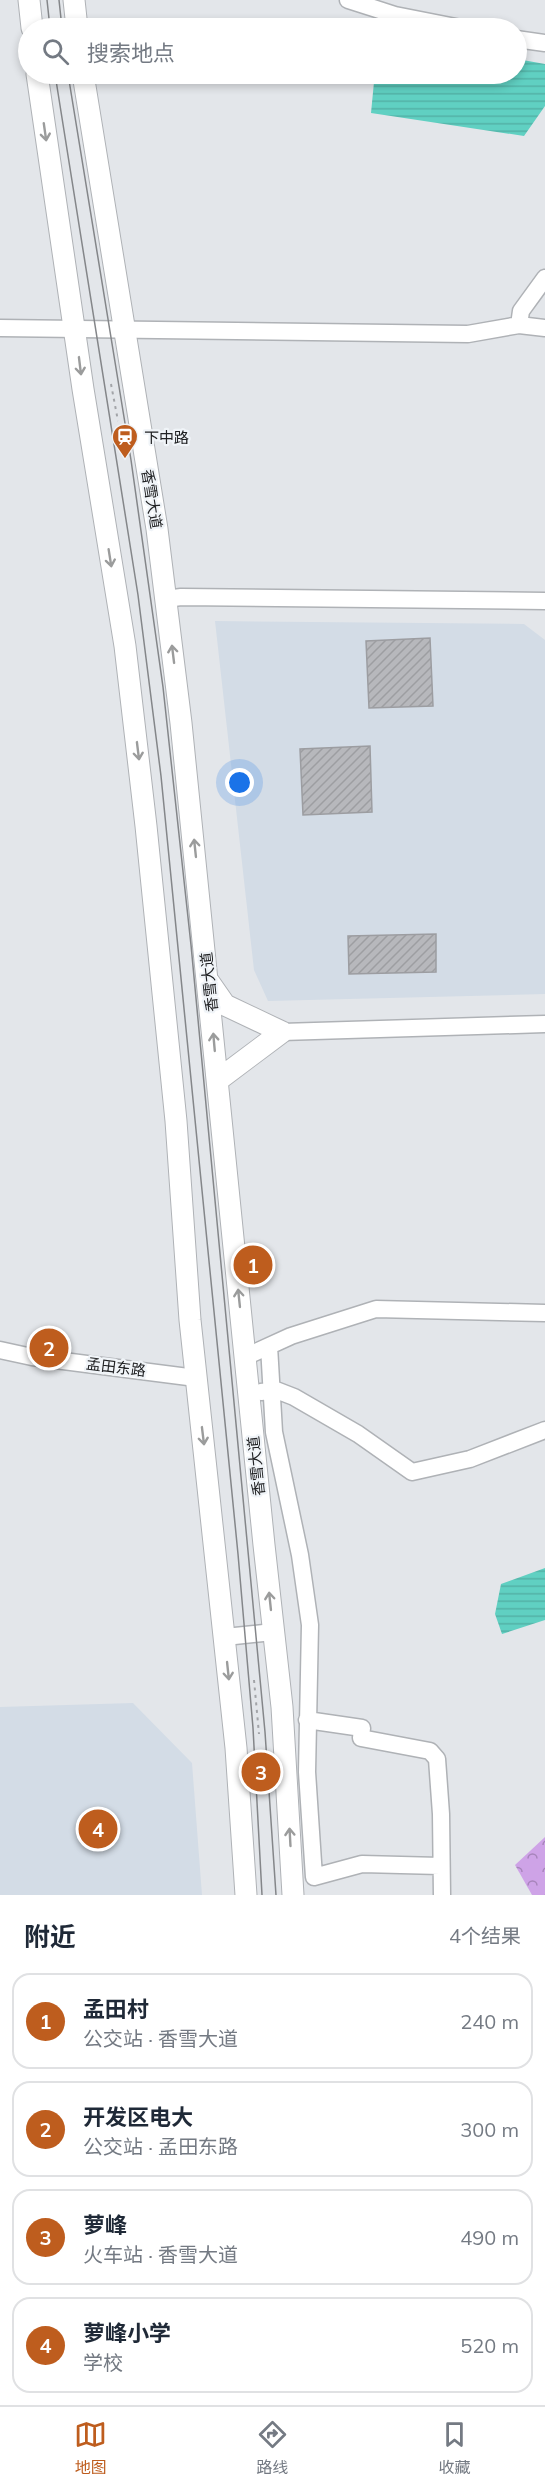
<!DOCTYPE html>
<html lang="zh">
<head>
<meta charset="utf-8">
<style>
  :root { --surface:#fff; --page:#f6f6f7; --text:#1f2937; --muted:#747a83; --line:#e0e1e3; --accent:#be5d1e }
  body { margin:0; font-family:Mulish,"Noto Sans SC",sans-serif; background:var(--page); color:var(--text) }
  .you { position:absolute; left:240px; top:783px; width:21px; height:21px; margin:-15px; border:4px solid #fff; border-radius:50%; background:#1a73e8; box-shadow:0 0 0 9px #1a73e833 }
  .badge { display:grid; place-items:center; width:39px; height:39px; border-radius:50%; background:var(--accent); color:#fff; font-size:20px; font-weight:700 }
  .pin { position:absolute; translate:-50% -50%; border:3px solid #fff; box-shadow:0 2px 6px #0006 }
  .list { margin:0; padding:0; list-style:none }
  h2 { display:flex; justify-content:space-between; align-items:center; height:78px; margin:0; padding:0 24px; font-size:26px }
  h2 small { font-size:20px; font-weight:400; color:var(--muted) }
  .list li { display:grid; grid-template-columns:39px 1fr auto; gap:18px; align-items:center; box-sizing:border-box; height:96px; margin:0 12px 12px; padding:0 12px; border:2px solid var(--line); border-radius:18px }
  .list b { display:block; font-size:22px; white-space:nowrap }
  .list p { margin:0; font-size:20px; white-space:nowrap; color:var(--muted) }
  .list em { font-size:20px; font-style:normal; color:var(--muted) }
  .icon { flex:none; width:33px; height:33px; fill:none; stroke:currentColor; stroke-width:2; stroke-linecap:round; stroke-linejoin:round }
  .map { position:relative; flex:none; width:545px; height:1895px; overflow:hidden }
  .search { position:absolute; background:var(--surface); box-shadow:0 3px 9px #0003; left:18px; right:18px; top:18px; height:66px; display:flex; align-items:center; gap:15px; box-sizing:border-box; padding:0 21px; border-radius:33px; color:var(--muted); font-size:22px }
  .sheet { height:510px; background:var(--surface) }
  nav { display:flex; justify-content:space-around; align-items:center; box-sizing:border-box; height:84px; border-top:2px solid var(--line); background:var(--surface); font-size:16px; color:var(--muted) }
  nav a { display:grid; justify-items:center; gap:3px }
  nav .on { color:var(--accent) }
  .map>svg:first-child { display:block }
  .built { fill:#d3dce6 }
  .forest { fill:url(#forest-crowns) }
  .water { fill:url(#water-rules) }
  .building { fill:url(#building-hatch); stroke:#9c9da1; stroke-width:1.5 }
  .lines { fill:none; stroke-linecap:round; stroke-linejoin:round }
  .minor-casing { stroke:#afb2b6; stroke-width:19 }
  .major-casing { stroke:#afb2b6; stroke-width:23 }
  .path { stroke:#a2a4a8; stroke-width:2; stroke-dasharray:3 4.5; stroke-linecap:butt }
  .minor { stroke:#fff; stroke-width:16 }
  .major { stroke:#fff; stroke-width:21 }
  .tram { stroke:#848689; stroke-width:1.5 }
  .oneway { stroke:#9b9c9c }
  .labels { text-anchor:middle; dominant-baseline:central; stroke-width:4.5; stroke-linejoin:round; paint-order:stroke }
  .poi-label { font-size:15px; fill:#212224; stroke:#f0f4f8; text-anchor:start }
  .street-label { font-size:15px; fill:#212224; stroke:#f0f4f8 }
</style>
</head>
<body>
<div class="map">
<svg width="545" height="1895" viewBox="0 0 545 1895">
  <defs>
    <pattern id="forest-crowns" width="20" height="18" patternUnits="userSpaceOnUse" patternTransform="scale(1.5)"><rect width="20" height="18" fill="#cea3e7"/><path d="M2 6a3 3 0 1 1 6 0M12 15a3 3 0 1 1 6 0" fill="none" stroke="#a784bb"/></pattern>
    <pattern id="water-rules" width="6" height="5" patternUnits="userSpaceOnUse" patternTransform="scale(1.5)"><rect width="6" height="5" fill="#60d0c2"/><path d="M0 2.5h6" fill="none" stroke="#53b2a7"/></pattern>
    <pattern id="building-hatch" width="6" height="6" patternUnits="userSpaceOnUse" patternTransform="scale(1.5)"><rect width="6" height="6" fill="#b7b8bc"/><path d="M-1 1l2-2M0 6l6-6M5 7l2-2" fill="none" stroke="#9d9ea1"/></pattern>
  </defs>
  <rect width="100%" height="100%" fill="#e3e6ea"/>
  <path class="built" d="M215,621L524,624L545,640V994L268,1001L254,970Z
    M133,1703L192,1763L202,1895H0V1707Z"/>
  <path class="forest" d="M545,1837V1895H532L515,1865Z"/>
  <path class="water" d="M517,59L545,64V106L524,136L371,113L374,82L371,74H516Z
    M545,1568V1620L502,1634L495,1614L501,1584Z"/>
  <path class="building" d="M430,638L433,706L369,708L366,641Z
    M370,746L372,812L303,815L300,749Z
    M436,934V972L349,974L348,936Z"/>
  <g class="lines">
    <defs>
      <path id="minor" d="M348,0L395,15L461,28
        M516,39L545,43
        M519,325L521,311L545,278
        M0,328L468,334L519,325L545,328
        M166,599L181,597L545,601
        M282,1032L545,1024
        M269,1346L274,1432L300,1555L310,1625L307,1772L314,1877L362,1864L440,1866
        M0,1350L32,1357L196,1378
        M245,1357L291,1336L376,1309L545,1313
        M261,1392L276,1390L294,1397L358,1434L412,1472L470,1459L545,1430
        M225,1637L273,1632
        M307,1720L362,1728L361,1738L430,1751L437,1759L441,1814L442,1895"/>
      <path id="major" d="M29,0L32,28
        M74,0L77,28
        M37,74L83,389L125,646L146,826L176,1121L190,1320L236,1748L246,1895
        M83,74L157,529L181,723L264,1545L282,1707L293,1895
        M209,982L225,1005L282,1032
        M218,1080L282,1032"/>
    </defs>
    <use href="#minor" class="minor-casing"/>
    <use href="#major" class="major-casing"/>
    <path class="path" d="M111,384L118,421
      M254,1680L259,1734"/>
    <use href="#minor" class="minor"/>
    <use href="#major" class="major"/>
    <path class="tram" d="M47,0L50,28
      M59,0L62,28
      M55,74L138,595L161,776L238,1554L253,1728L262,1895
      M68,74L131,460L163,687L191,945L265,1732L276,1895"/>
  </g>
  <defs><path id="oneway-shaft" d="M-6 0H5M1.5-3L5.5 0L1.5 3" fill="none" stroke-width="1.6" stroke-linecap="round" stroke-linejoin="round" transform="scale(1.5)"/></defs>
  <g class="oneway">
    <use href="#oneway-shaft" transform="translate(45 132) rotate(82)"/>
    <use href="#oneway-shaft" transform="translate(80 366) rotate(83)"/>
    <use href="#oneway-shaft" transform="translate(110 558) rotate(81)"/>
    <use href="#oneway-shaft" transform="translate(173 654) rotate(-97)"/>
    <use href="#oneway-shaft" transform="translate(138 751) rotate(83)"/>
    <use href="#oneway-shaft" transform="translate(195 848) rotate(-96)"/>
    <use href="#oneway-shaft" transform="translate(214 1042) rotate(-95)"/>
    <use href="#oneway-shaft" transform="translate(239 1298) rotate(-96)"/>
    <use href="#oneway-shaft" transform="translate(203 1436) rotate(83)"/>
    <use href="#oneway-shaft" transform="translate(270 1601) rotate(-96)"/>
    <use href="#oneway-shaft" transform="translate(228 1671) rotate(84)"/>
    <use href="#oneway-shaft" transform="translate(290 1837) rotate(-93)"/>
  </g>
  <defs>
    <symbol id="station-pin" viewBox="-11 -11 22 30"><path d="M0 17L-7.5 6A9.5 9.5 0 1 1 7.5 6Z" fill="#be5d1e" stroke="#f0f4f8"/><path d="M-3-6H3Q5-6 5-4V2Q5 4 3 4L4.5 6H3L1.5 4h-3L-3 6H-4.5L-3 4Q-5 4-5 2V-4Q-5-6-3-6ZM-3.5-4v3h7v-3ZM-3.5 1v1.5H-2V1ZM2 1v1.5H3.5V1Z" fill="#fff"/></symbol>
  </defs>
  <g fill-rule="evenodd">
    <use href="#station-pin" x="110" y="422" width="30" height="40"/>
  </g>
  <g class="labels">
    <g class="poi-label">
      <text x="144" y="437">下中路</text>
    </g>
    <g class="street-label">
      <text transform="translate(152 499) rotate(81)">香雪大道</text>
      <text transform="translate(209 982) rotate(-96)">香雪大道</text>
      <text transform="translate(116 1367) rotate(7)">孟田东路</text>
      <text transform="translate(256 1466) rotate(-96)">香雪大道</text>
    </g>
  </g>
</svg>
<div class="you"></div>
<div class="pin badge" style="left:253px;top:1265px">1</div>
<div class="pin badge" style="left:49px;top:1348px">2</div>
<div class="pin badge" style="left:261px;top:1772px">3</div>
<div class="pin badge" style="left:98px;top:1829px">4</div>
<div class="search"><svg class="icon" aria-label="search" viewBox="0 0 24 24"><circle cx="10" cy="10" r="6"/><path d="M15 15l6 6"/></svg>搜索地点</div>
</div>
<section class="sheet">
<h2>附近<small>4个结果</small></h2>
<ul class="list">
<li><span class="badge">1</span><div><b>孟田村</b><p>公交站 · 香雪大道</p></div><em>240 m</em></li>
<li><span class="badge">2</span><div><b>开发区电大</b><p>公交站 · 孟田东路</p></div><em>300 m</em></li>
<li><span class="badge">3</span><div><b>萝峰</b><p>火车站 · 香雪大道</p></div><em>490 m</em></li>
<li><span class="badge">4</span><div><b>萝峰小学</b><p>学校</p></div><em>520 m</em></li>
</ul>
</section>
<nav>
<a class="on"><svg class="icon" aria-label="map" viewBox="0 0 24 24"><path d="M3 6l6-2 6 2 6-2v14l-6 2-6-2-6 2zM9 4v14M15 6v14"/></svg>地图</a>
<a><svg class="icon" aria-label="directions" viewBox="0 0 24 24"><path d="M12 3l9 9-9 9-9-9zM9 14v-3h6M13 9l2 2-2 2"/></svg>路线</a>
<a><svg class="icon" aria-label="saved" viewBox="0 0 24 24"><path d="M7 4h10v16l-5-4-5 4z"/></svg>收藏</a>
</nav>
</body>
</html>
